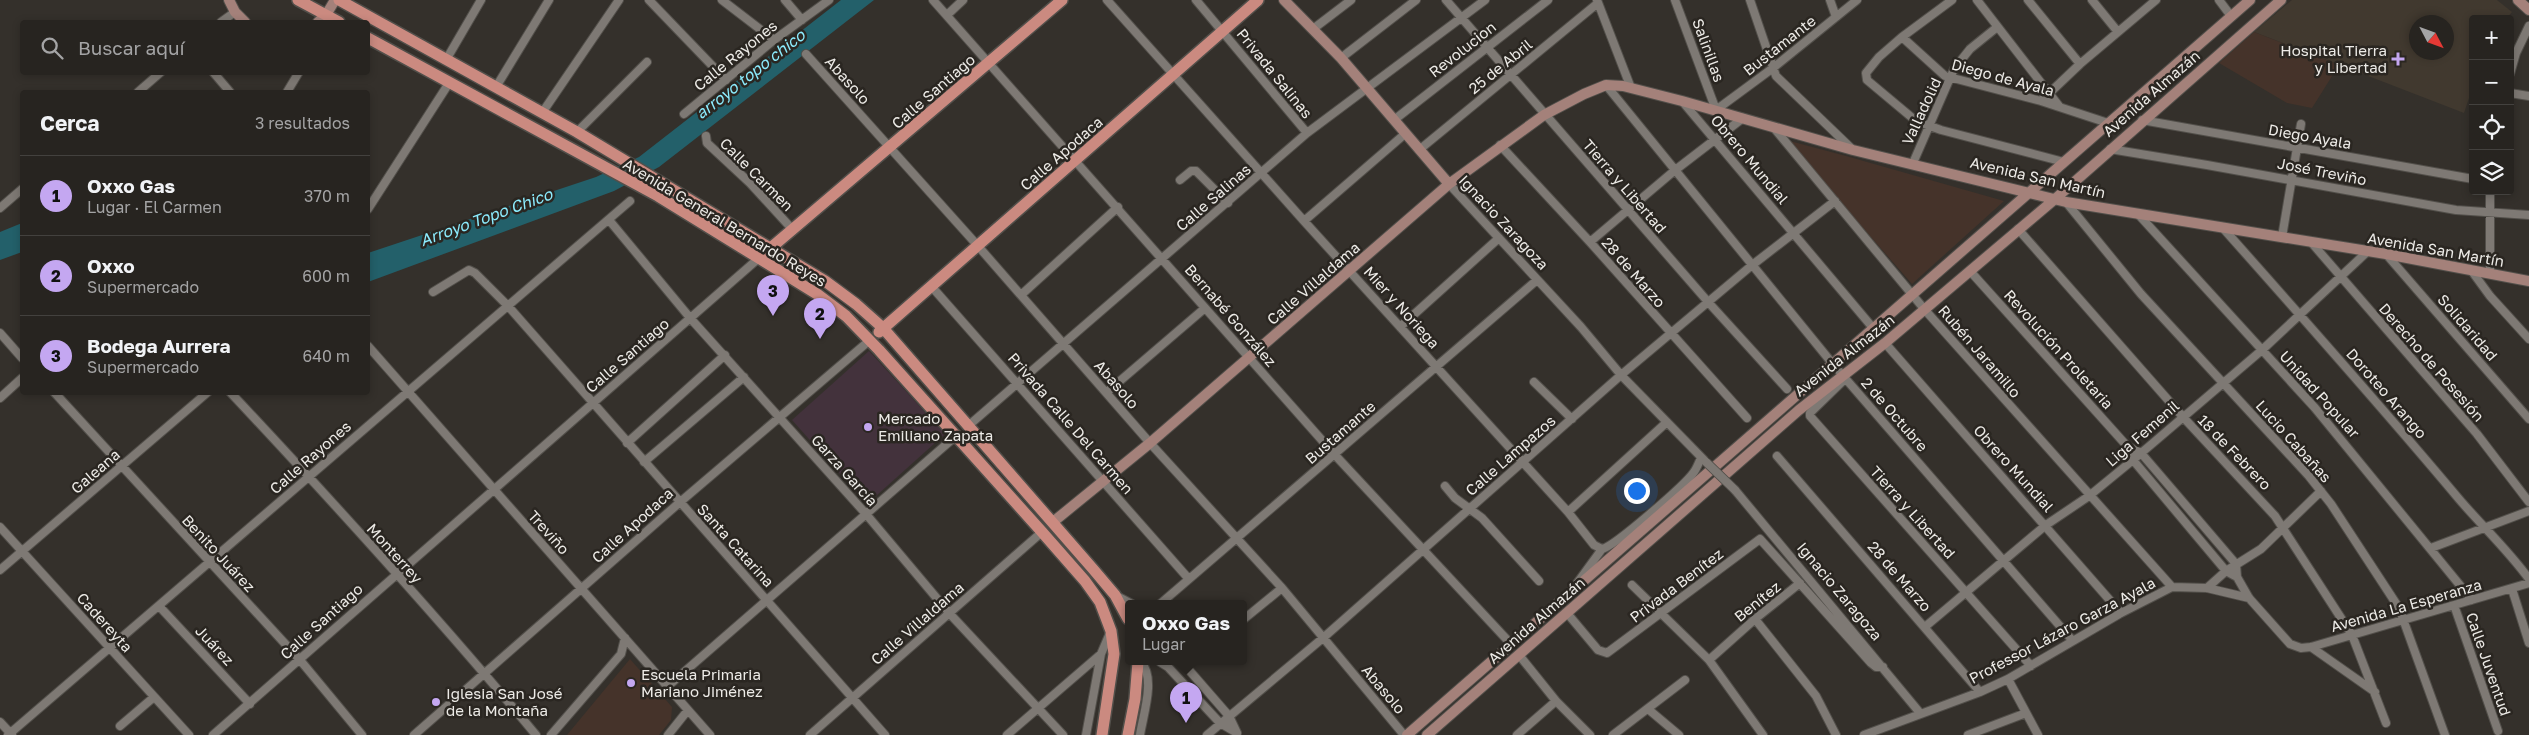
<!DOCTYPE html>
<html lang="es">
<head>
<meta charset="utf-8">
<style>
  :root { --surface:#272420; --page:#33302d; --text:#f1f3f6; --muted:#a4a4a5; --line:#43413e; --accent:#c4a7f1 }
  body { margin:0; font-family:"Golos Text",sans-serif; background:var(--page); color:var(--text) }
  .controls { position:absolute; right:15px; top:15px; display:grid; overflow:hidden; border-radius:5px; box-shadow:0 2px 8px #0003 }
  .controls button { width:45px; height:45px; display:grid; place-items:center; padding:0; border:0; border-bottom:1px solid var(--line); background:var(--surface); color:var(--text); font:25px sans-serif }
  .compass { position:absolute; left:2409px; top:15px; width:45px; height:45px; border-radius:50%; background:var(--surface); box-shadow:0 2px 8px #0003; rotate:131deg }
  .you { position:absolute; left:1636px; top:490px; width:18px; height:18px; margin:-12px; border:4px solid #fff; border-radius:50%; background:#1a73e8; box-shadow:0 0 0 8px #1a73e833 }
  .badge { display:grid; place-items:center; width:32px; height:32px; border-radius:50%; background:var(--accent); color:#111; font-size:16px; font-weight:700 }
  .pin { position:absolute; translate:-50% -41px; filter:drop-shadow(0 1px 2px #0008) }
  .pin::after { content:''; position:absolute; top:26px; width:18px; height:15px; background:inherit; clip-path:polygon(0 0,100% 0,50% 100%) }
  .popup { position:absolute; left:1125px; top:600px; width:122px; height:65px; box-sizing:border-box; display:grid; place-content:center; border-radius:5px; background:var(--surface); filter:drop-shadow(0 1px 4px #0005); font-size:16px; white-space:nowrap; color:var(--muted) }
  .popup b { font-size:19px; color:var(--text) }
  .popup::after { content:''; position:absolute; left:50%; top:100%; margin-left:-10px; border:10px solid transparent; border-top-color:var(--surface) }
  .list { margin:0; padding:0; list-style:none }
  h2 { display:flex; justify-content:space-between; align-items:center; height:65px; margin:0; padding:0 20px; font-size:21px }
  h2 small { font-size:16px; font-weight:400; color:var(--muted) }
  .list li { display:grid; grid-template-columns:32px 1fr auto; gap:15px; align-items:center; box-sizing:border-box; height:80px; padding:0 20px; border-top:1px solid var(--line) }
  .list b { display:block; font-size:19px; white-space:nowrap }
  .list p { margin:0; font-size:16px; white-space:nowrap; color:var(--muted) }
  .list em { font-size:16px; font-style:normal; color:var(--muted) }
  .icon { flex:none; width:28px; height:28px; fill:none; stroke:currentColor; stroke-width:2; stroke-linecap:round; stroke-linejoin:round }
  .map { position:relative; flex:none; width:2529px; height:735px; overflow:hidden }
  .search { position:absolute; background:var(--surface); box-shadow:0 2px 8px #0003; left:20px; top:20px; width:350px; height:55px; display:flex; align-items:center; gap:12px; box-sizing:border-box; padding:0 18px; border-radius:5px; color:var(--muted); font-size:19px }
  .panel { position:absolute; background:var(--surface); box-shadow:0 2px 8px #0003; left:20px; top:90px; width:350px; height:305px; border-radius:5px }
  .map>svg:first-child { display:block }
  .commercial { fill:#43323c }
  .built { fill:#41392f; fill-rule:evenodd }
  .education { fill:#45332a }
  .water { fill:#23606a }
  .lines { fill:none; stroke-linecap:round; stroke-linejoin:round }
  .street-casing { stroke:#524f4a; stroke-width:10 }
  .secondary-casing { stroke:#524f4a; stroke-width:12 }
  .primary-casing { stroke:#524f4a; stroke-width:14 }
  .street { stroke:#7e7974; stroke-width:8 }
  .secondary { stroke:#a4817a; stroke-width:10 }
  .primary { stroke:#cb8a80; stroke-width:11 }
  .street-bridge-casing { stroke:#524f4a; stroke-width:10; stroke-linecap:butt }
  .street-bridge { stroke:#7e7974; stroke-width:8 }
  .poi-dot { fill:#c4a7f1; stroke:#2a2621; stroke-width:2 }
  .labels { text-anchor:middle; dominant-baseline:central; stroke-width:5; stroke-linejoin:round; paint-order:stroke }
  .street-label { font-size:15px; fill:#edebe7; stroke:#2a2621 }
  .poi-label { font-size:15px; fill:#edebe7; stroke:#2a2621; text-anchor:start }
  .water-label { font-size:16px; font-style:italic; fill:#8cecfe; stroke:#2a2621 }
</style>
</head>
<body>
<div class="map">
<svg width="2529" height="735" viewBox="0 0 2529 735">
  <rect width="100%" height="100%" fill="#34302b"/>
  <path class="commercial" d="M869,351L945,434L867,504L792,420Z"/>
  <path class="built" d="M2292,0H2497L2512,12L2506,19H2473V86L2464,113L2254,32ZM2416,22H2446V52H2416Z"/>
  <path class="education" d="M2254,32L2339,65L2312,108L2287,103L2219,63Z
    M1786,140L1846,156L2004,201L1912,284Z
    M630,659L672,707L671,720L659,735H567Z"/>
  <path class="water" d="M841,0H874L659,167L614,191L368,282V253L596,177L639,157Z
    M22,223V252L0,260V232Z"/>
  <g class="lines">
    <defs>
      <path id="street" d="M649,0L726,80
        M722,0L774,40
        M785,0L802,20
        M933,0L1335,455L1511,644
        M1107,0L1304,221L1568,512L1594,545L1602,549C1615,546 1685,485 1694,472C1697,468 1699,462 1701,458
        M1196,0L1307,133
        M1446,0L1709,303L1787,389
        M1597,0L1631,88
        M1675,0L1716,110L1773,68L1857,0
        M1750,0L1776,76L1851,148
        M1830,0L1836,17
        M1952,0L1902,37L1879,57L1866,73L1867,80L1916,121L1941,130L2064,162
        M1977,0L2059,106
        M2028,0L2080,64
        M2092,0L2118,32
        M2219,0L2231,16
        M947,15L963,0
        M221,22L235,12
        M1313,29L1351,0
        M1902,37L1945,76L2041,101L2108,123
        M806,54L978,246L1150,443L1282,588L1404,735
        M1341,58L1416,0
        M446,60L481,0
        M213,72L230,92
        M2510,74L2516,53L2529,26
        M1606,85L1832,363L2072,640
        M496,87L549,0
        M138,92L161,72
        M287,92L299,72
        M2510,93L2529,96
        M1682,101L1873,328
        M2041,101L2080,64L2156,0
        M542,113L619,0
        M684,114L774,40L829,0
        M1394,120L1548,0
        M2142,120L2473,179
        M1774,128L1925,310L2172,587
        M577,132L647,62
        M706,136L707,143L750,183L793,230
        M1500,145L1590,242L1747,418
        M2110,149L2207,165L2456,210L2529,215
        M1419,150L1598,3
        M1913,163L1954,69L1970,49L1996,28
        M1180,180L1191,171H1196L1228,203
        M1449,184L1581,327L1621,375L1704,460
        M2490,191V274
        M2066,202L2141,294L2308,475L2331,504L2399,608L2445,735
        M0,208L22,189
        M368,209L449,83
        M2138,214L2315,408L2472,600
        M609,220L691,319L866,514L950,614L1063,735
        M1304,221L1406,133
        M2222,227C2302,317 2382,407 2459,499C2482,526 2508,550 2529,579
        M2018,229L2183,417L2275,516L2352,635L2386,723
        M2282,237L2301,124
        M1590,242L1674,171L1743,118
        M2311,242L2477,434L2529,502
        M2386,254L2529,419
        M2471,270L2490,296L2529,339
        M1970,271L2127,446L2133,460L2226,571L2237,577L2249,598L2290,644L2301,648L2311,647L2529,583
        M932,287L1188,578
        M433,292L469,270L475,273L508,306L885,735
        M1021,295L1118,207
        M1400,327L1499,238
        M0,333L22,358
        M1885,343L2121,613
        M368,346L710,735
        M1845,379L1810,413V416L2031,666
        M1534,382L1572,419
        M54,392L300,660L362,735
        M230,392C335,504 438,617 536,735
        M1107,392L1205,308
        M0,398L22,378
        M968,426L1307,133L1485,0
        M627,443L725,355
        M2127,446L2141,453L2236,564L2237,577
        M1777,456L1980,692
        M644,462L744,377
        M1445,486L1455,498L1482,518L1539,581
        M1735,490L1920,713
        M1568,512L1667,422
        M0,527L189,735
        M2431,548L2529,511
        M0,570L208,392
        M1632,585L1709,660L1763,735
        M1575,586L1602,549
        M2207,588L2226,571L2261,549L2321,491
        M2512,589L2529,643
        M1115,595L1132,604
        M1160,604L1537,280
        M2454,605L2498,731
        M159,606L250,704
        M1567,613L1598,650L1607,653L1760,539L1871,663L1876,667H1883
        M1244,619L1282,588
        M1755,619L1816,696L1836,735
        M1926,626L2046,525L2089,496L2133,460L2262,350L2368,251
        M2311,647L2375,692
        M1519,655L1556,701L1590,735
        M1709,660L1755,619L1800,583
        M1160,662L1168,667L1220,723L1237,733
        M1182,662L1229,716L1237,733
        M2008,679L2038,735
        M668,686L956,436
        M1648,709L1679,735
        M0,722L12,735
        M120,726L154,697
        M8,735L630,201
        M213,735L759,258
        M414,735L679,503L870,340
        M551,735L621,654L625,638
        M668,735L688,710
        M810,735L1042,532
        M1007,735L1101,654
        M1086,735L1101,654L1110,633
        M1140,735C1143,715 1156,678 1141,662
        M1207,735L1323,638L1621,375L1751,266L1835,201
        M1517,735L1556,701
        M1613,735L1685,680
        M1864,735L1980,692L2008,679L2121,613L2172,587L2207,588L2249,598
        M1968,735L2026,713"/>
      <path id="secondary" d="M229,0L235,12L245,22
        M1284,0L1341,58L1449,184
        M2518,0L2529,10
        M318,22L326,15L335,0
        M1053,522L1150,443L1449,184L1544,115L1584,94L1606,85L1623,86L1682,101L1853,150L2066,202L2386,254L2529,281
        M1407,735L2250,0
        M1427,735L1799,410L1885,343L2055,199L2281,0"/>
      <path id="primary" d="M298,0L339,22
        M339,0L577,132L825,281L856,304L883,328L1093,569L1115,595L1128,619
        M368,38L658,196L817,294L846,316L879,350L1042,532L1085,581L1100,602L1111,631L1114,654L1102,735
        M766,252L1062,0
        M879,332L1258,0
        M1128,735L1135,699L1138,662"/>
    </defs>
    <use href="#street" class="street-casing"/>
    <use href="#secondary" class="secondary-casing"/>
    <use href="#primary" class="primary-casing"/>
    <use href="#street" class="street"/>
    <use href="#secondary" class="secondary"/>
    <use href="#primary" class="primary"/>
    <defs>
      <path id="street-bridge" d="M1706,462L1735,490"/>
    </defs>
    <use href="#street-bridge" class="street-bridge-casing"/>
    <use href="#street-bridge" class="street-bridge"/>
  </g>
  <g class="poi-dot">
    <path d="M2395.5 51.5h5v5h5v5h-5v5h-5v-5h-5v-5h5z"/>
    <circle cx="868" cy="427" r="5"/>
    <circle cx="631" cy="683" r="5"/>
    <circle cx="436" cy="702" r="5"/>
  </g>
  <g class="labels">
    <g class="street-label">
      <text transform="translate(1779 45) rotate(-38)">Bustamante</text>
      <text transform="translate(1462 49) rotate(-38)">Revolucion</text>
      <text transform="translate(1709 50) rotate(70)">Salinillas</text>
      <text transform="translate(735 55) rotate(-39)">Calle Rayones</text>
      <text transform="translate(1500 66) rotate(-39)">25 de Abril</text>
      <text transform="translate(1275 73) rotate(51)">Privada Salinas</text>
      <text transform="translate(2003 77) rotate(15)">Diego de Ayala</text>
      <text transform="translate(848 80) rotate(48)">Abasolo</text>
      <text transform="translate(933 91) rotate(-41)">Calle Santiago</text>
      <text transform="translate(2151 93) rotate(-41)">Avenida Almazán</text>
      <text transform="translate(1921 111) rotate(-65)">Valladolid</text>
      <text transform="translate(2310 136) rotate(10)">Diego Ayala</text>
      <text transform="translate(1061 153) rotate(-41)">Calle Apodaca</text>
      <text transform="translate(1750 159) rotate(50)">Obrero Mundial</text>
      <text transform="translate(2322 171) rotate(11)">José Treviño</text>
      <text transform="translate(757 174) rotate(45)">Calle Carmen</text>
      <text transform="translate(2038 177) rotate(13)">Avenida San Martín</text>
      <text transform="translate(1625 186) rotate(49)">Tierra y Libertad</text>
      <text transform="translate(1213 197) rotate(-41)">Calle Salinas</text>
      <text transform="translate(725 222) rotate(31)">Avenida General Bernardo Reyes</text>
      <text transform="translate(1504 222) rotate(47)">Ignacio Zaragoza</text>
      <text transform="translate(2436 249) rotate(10)">Avenida San Martín</text>
      <text transform="translate(1634 272) rotate(49)">28 de Marzo</text>
      <text transform="translate(1313 283) rotate(-41)">Calle Villaldama</text>
      <text transform="translate(1402 307) rotate(48)">Mier y Noriega</text>
      <text transform="translate(1231 315) rotate(49)">Bernabé González</text>
      <text transform="translate(2468 327) rotate(49)">Solidaridad</text>
      <text transform="translate(2059 349) rotate(48)">Revolución Proletaria</text>
      <text transform="translate(1980 351) rotate(49)">Rubén Jaramillo</text>
      <text transform="translate(627 355) rotate(-41)">Calle Santiago</text>
      <text transform="translate(1844 355) rotate(-38)">Avenida Almazán</text>
      <text transform="translate(2432 362) rotate(49)">Derecho de Posesión</text>
      <text transform="translate(1117 384) rotate(49)">Abasolo</text>
      <text transform="translate(2387 393) rotate(49)">Doroteo Arango</text>
      <text transform="translate(2320 394) rotate(48)">Unidad Popular</text>
      <text transform="translate(1895 414) rotate(49)">2 de Octubre</text>
      <text transform="translate(1071 423) rotate(49)">Privada Calle Del Carmen</text>
      <text transform="translate(1340 432) rotate(-41)">Bustamante</text>
      <text transform="translate(2142 433) rotate(-41)">Liga Femenil</text>
      <text transform="translate(2294 441) rotate(48)">Lucio Cabañas</text>
      <text transform="translate(2235 452) rotate(46)">18 de Febrero</text>
      <text transform="translate(1510 455) rotate(-41)">Calle Lampazos</text>
      <text transform="translate(310 457) rotate(-41)">Calle Rayones</text>
      <text transform="translate(2014 468) rotate(48)">Obrero Mundial</text>
      <text transform="translate(845 470) rotate(48)">Garza García</text>
      <text transform="translate(95 471) rotate(-41)">Galeana</text>
      <text transform="translate(1913 512) rotate(48)">Tierra y Libertad</text>
      <text transform="translate(632 525) rotate(-42)">Calle Apodaca</text>
      <text transform="translate(549 532) rotate(48)">Treviño</text>
      <text transform="translate(736 545) rotate(48)">Santa Catarina</text>
      <text transform="translate(219 553) rotate(47)">Benito Juárez</text>
      <text transform="translate(395 553) rotate(48)">Monterrey</text>
      <text transform="translate(1900 576) rotate(49)">28 de Marzo</text>
      <text transform="translate(1676 585) rotate(-37)">Privada Benítez</text>
      <text transform="translate(1840 591) rotate(50)">Ignacio Zaragoza</text>
      <text transform="translate(1757 601) rotate(-39)">Benítez</text>
      <text transform="translate(2406 605) rotate(-16)">Avenida La Esperanza</text>
      <text transform="translate(1536 620) rotate(-41)">Avenida Almazán</text>
      <text transform="translate(321 621) rotate(-42)">Calle Santiago</text>
      <text transform="translate(105 622) rotate(48)">Cadereyta</text>
      <text transform="translate(917 623) rotate(-41)">Calle Villaldama</text>
      <text transform="translate(2062 630) rotate(-28)">Professor Lázaro Garza Ayala</text>
      <text transform="translate(215 645) rotate(47)">Juárez</text>
      <text transform="translate(2489 664) rotate(71)">Calle Juventud</text>
      <text transform="translate(1384 689) rotate(50)">Abasolo</text>
    </g>
    <g class="poi-label">
      <text x="2387" y="50" text-anchor="end">Hospital Tierra<tspan x="2387" dy="17">y Libertad</tspan></text>
      <text x="878" y="418">Mercado<tspan x="878" dy="17">Emiliano Zapata</tspan></text>
      <text x="641" y="674">Escuela Primaria<tspan x="641" dy="17">Mariano Jiménez</tspan></text>
      <text x="446" y="693">Iglesia San José<tspan x="446" dy="17">de la Montaña</tspan></text>
    </g>
    <g class="water-label">
      <text transform="translate(750 74) rotate(-38)">arroyo topo chico</text>
      <text transform="translate(486 217) rotate(-20)">Arroyo Topo Chico</text>
    </g>
  </g>
</svg>
<div class="controls">
<button>+</button>
<button>−</button>
<button><svg class="icon" aria-label="locate" viewBox="0 0 24 24"><circle cx="12" cy="12" r="6"/><path d="M12 2v4M12 18v4M2 12h4M18 12h4"/></svg></button>
<button><svg class="icon" aria-label="layers" viewBox="0 0 24 24"><path d="M12 4l9 5-9 5-9-5zM3 14l9 5 9-5"/></svg></button>
</div>
<svg class="compass" viewBox="-18 -18 36 36"><path d="M0-13l5 13h-10z" fill="#e53935"/><path d="M0 13l5-13h-10z" fill="#a4a4a5"/></svg>
<div class="you"></div>
<div class="pin badge" style="left:1186px;top:723px">1</div>
<div class="popup"><b>Oxxo Gas</b>Lugar</div>
<div class="pin badge" style="left:820px;top:339px">2</div>
<div class="pin badge" style="left:773px;top:316px">3</div>
<div class="search"><svg class="icon" aria-label="search" viewBox="0 0 24 24"><circle cx="10" cy="10" r="6"/><path d="M15 15l6 6"/></svg>Buscar aquí</div>
<section class="panel">
<h2>Cerca<small>3 resultados</small></h2>
<ul class="list">
<li><span class="badge">1</span><div><b>Oxxo Gas</b><p>Lugar · El Carmen</p></div><em>370 m</em></li>
<li><span class="badge">2</span><div><b>Oxxo</b><p>Supermercado</p></div><em>600 m</em></li>
<li><span class="badge">3</span><div><b>Bodega Aurrera</b><p>Supermercado</p></div><em>640 m</em></li>
</ul>
</section>
</div>
</body>
</html>
